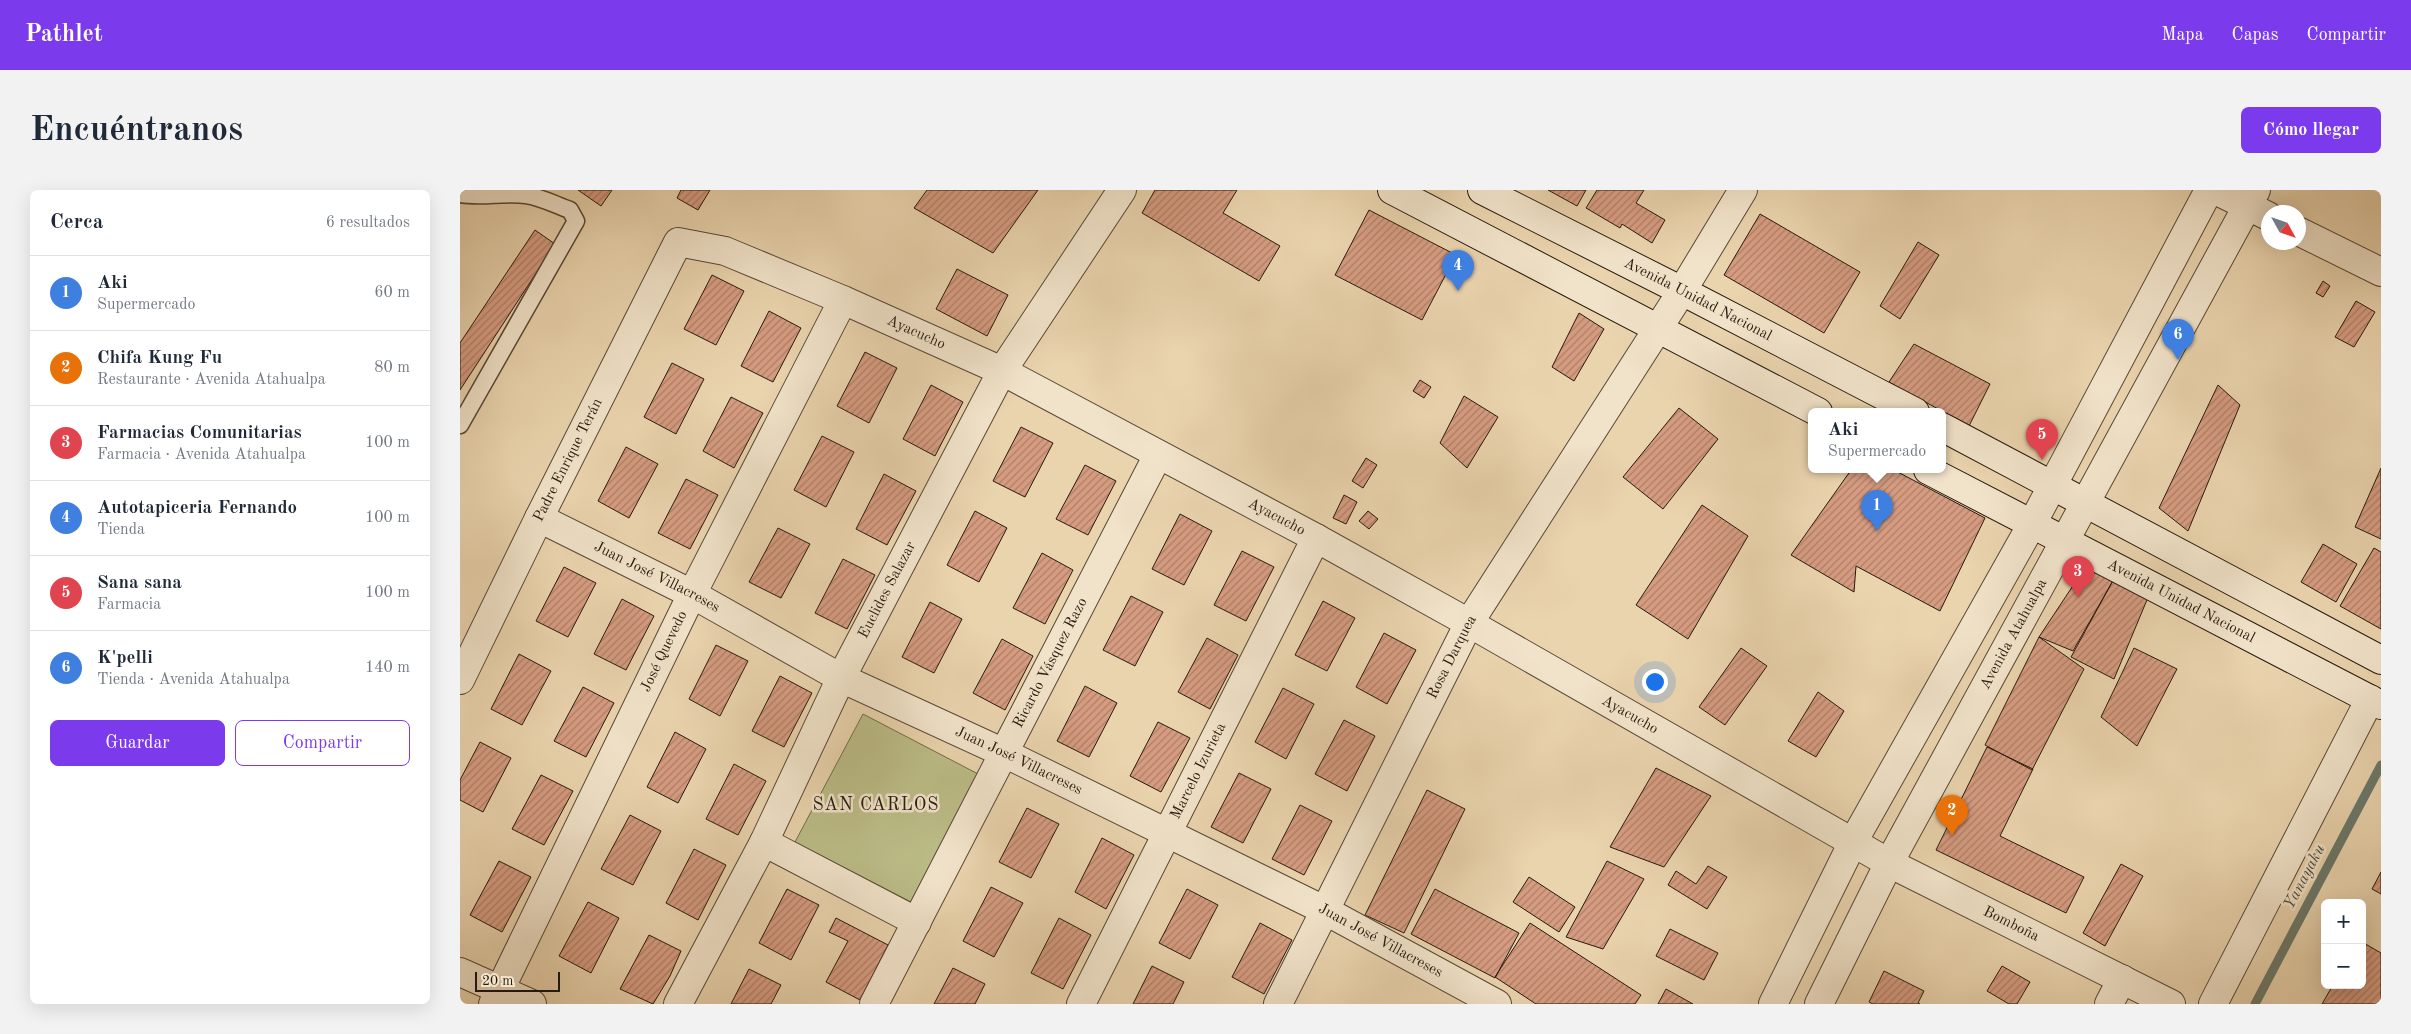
<!DOCTYPE html>
<html lang="es">
<head>
<meta charset="utf-8">
<style>
  :root { --surface:#fff; --page:#f2f2f3; --text:#1f2937; --muted:#747a83; --line:#e0e1e3; --accent:#7c3aed }
  body { margin:0; font-family:"Old Standard TT",serif; background:var(--page); color:var(--text) }
  .controls { position:absolute; right:15px; bottom:15px; display:grid; overflow:hidden; border-radius:8px; box-shadow:0 5px 20px #0002 }
  .controls button { width:45px; height:45px; display:grid; place-items:center; padding:0; border:0; border-bottom:1px solid var(--line); background:var(--surface); color:var(--text); font:25px sans-serif }
  .compass { position:absolute; left:1801px; top:15px; width:45px; height:45px; border-radius:50%; background:var(--surface); box-shadow:0 5px 20px #0002; rotate:130deg }
  .scale { position:absolute; left:15px; bottom:12px; width:85px; box-sizing:border-box; padding-left:5px; border:2px solid #271a0e; border-top:0; font-size:14px; line-height:18px; white-space:nowrap; color:#271a0e; -webkit-text-stroke:4px #f1e3ca; paint-order:stroke }
  .you { position:absolute; left:1194px; top:491px; width:18px; height:18px; margin:-12px; border:4px solid #fff; border-radius:50%; background:#1a73e8; box-shadow:0 0 0 8px #1a73e833 }
  .badge { display:grid; place-items:center; width:32px; height:32px; border-radius:50%; background:var(--accent); color:#fff; font-size:16px; font-weight:700 }
  .pin { position:absolute; translate:-50% -41px; filter:drop-shadow(0 1px 2px #0008) }
  .pin::after { content:''; position:absolute; top:26px; width:18px; height:15px; background:inherit; clip-path:polygon(0 0,100% 0,50% 100%) }
  .popup { position:absolute; left:1348px; top:218px; width:138px; height:65px; box-sizing:border-box; display:grid; place-content:center; border-radius:8px; background:var(--surface); filter:drop-shadow(0 1px 4px #0005); font-size:16px; white-space:nowrap; color:var(--muted) }
  .popup b { font-size:19px; color:var(--text) }
  .popup::after { content:''; position:absolute; left:50%; top:100%; margin-left:-10px; border:10px solid transparent; border-top-color:var(--surface) }
  .list { margin:0; padding:0; list-style:none }
  h2 { display:flex; justify-content:space-between; align-items:center; height:65px; margin:0; padding:0 20px; font-size:21px }
  h2 small { font-size:16px; font-weight:400; color:var(--muted) }
  .list li { display:grid; grid-template-columns:32px 1fr auto; gap:15px; align-items:center; box-sizing:border-box; height:75px; padding:0 20px; border-top:1px solid var(--line) }
  .list b { display:block; font-size:19px; white-space:nowrap }
  .list p { margin:0; font-size:16px; white-space:nowrap; color:var(--muted) }
  .list em { font-size:16px; font-style:normal; color:var(--muted) }
  .actions { display:flex; gap:10px; padding:15px 20px }
  .actions a { flex:1; padding:11px 0; border:1px solid var(--accent); border-radius:8px; text-align:center; font-size:18px; color:var(--accent) }
  .actions .main { background:var(--accent); color:#fff }
  .map { position:relative; flex:none; width:1921px; height:814px; overflow:hidden; border-radius:8px }
  header { display:flex; align-items:center; gap:30px; box-sizing:border-box; height:70px; padding:0 25px; background:var(--accent); color:#fff }
  header strong { font-size:24px }
  nav { display:flex; gap:28px; margin-inline-start:auto; font-size:18px }
  .intro { display:flex; align-items:center; justify-content:space-between; box-sizing:border-box; height:120px; padding:0 30px }
  h1 { margin:0; font-size:35px }
  .button { padding:12px 22px; border-radius:8px; background:var(--accent); color:#fff; font-size:18px; font-weight:700 }
  main { display:flex; gap:30px; padding:0 30px }
  aside { flex:1; background:var(--surface); border-radius:8px; box-shadow:0 5px 20px #0002 }
  .map>svg:first-child { display:block }
  .park { fill:#bbbc87; stroke:#716b4a }
  .lines { fill:none; stroke-linecap:round; stroke-linejoin:round }
  .stream { stroke:#6b796b; stroke-width:9 }
  .building { fill:url(#building-hatch); stroke:#271a0e }
  .service-casing { stroke:#584836; stroke-width:19 }
  .minor-casing { stroke:#584836; stroke-width:30 }
  .tertiary-casing { stroke:#584836; stroke-width:30 }
  .secondary-casing { stroke:#271a0e; stroke-width:30 }
  .service { stroke:#f1e3ca; stroke-width:16 }
  .minor { stroke:#f1e3ca; stroke-width:28 }
  .tertiary { stroke:#f1e3ca; stroke-width:28 }
  .secondary { stroke:#f1e3ca; stroke-width:28 }
  .labels { text-anchor:middle; dominant-baseline:central; stroke-width:5; stroke-linejoin:round; paint-order:stroke }
  .street-label { font-size:15px; fill:#271a0e; stroke:#f1e3ca }
  .water-label { font-size:16px; font-style:italic; fill:#49493c; stroke:#f1e3ca }
  .quarter-label { font-size:18px; letter-spacing:1px; fill:#271a0e; stroke:#f1e3ca }
</style>
</head>
<body>
<header>
<strong>Pathlet</strong>
<nav><a>Mapa</a><a>Capas</a><a>Compartir</a></nav>
</header>
<div class="intro"><h1>Encuéntranos</h1><a class="button">Cómo llegar</a></div>
<main>
<aside>
<h2>Cerca<small>6 resultados</small></h2>
<ul class="list">
<li><span class="badge" style="background:#3f7fe0">1</span><div><b>Aki</b><p>Supermercado</p></div><em>60 m</em></li>
<li><span class="badge" style="background:#e8710a">2</span><div><b>Chifa Kung Fu</b><p>Restaurante · Avenida Atahualpa</p></div><em>80 m</em></li>
<li><span class="badge" style="background:#e0444e">3</span><div><b>Farmacias Comunitarias</b><p>Farmacia · Avenida Atahualpa</p></div><em>100 m</em></li>
<li><span class="badge" style="background:#3f7fe0">4</span><div><b>Autotapiceria Fernando</b><p>Tienda</p></div><em>100 m</em></li>
<li><span class="badge" style="background:#e0444e">5</span><div><b>Sana sana</b><p>Farmacia</p></div><em>100 m</em></li>
<li><span class="badge" style="background:#3f7fe0">6</span><div><b>K'pelli</b><p>Tienda · Avenida Atahualpa</p></div><em>140 m</em></li>
</ul>
<div class="actions"><a class="main">Guardar</a><a>Compartir</a></div>
</aside>
<div class="map">
<svg width="1921" height="814" viewBox="0 0 1921 814">
  <defs>
    <pattern id="building-hatch" width="6" height="6" patternUnits="userSpaceOnUse" patternTransform="scale(1.25)"><rect width="6" height="6" fill="#d69c81"/><path d="M-1 1l2-2M0 6l6-6M5 7l2-2" fill="none" stroke="#ae7e68"/></pattern>
  </defs>
  <rect width="100%" height="100%" fill="#ead4ae"/>
  <filter id="stains"><feTurbulence type="fractalNoise" baseFrequency=".004" numOctaves="4"/><feColorMatrix values="0 0 0 0 .2 0 0 0 0 .09 0 0 0 0 .02 0 0 0 .5 -.17"/></filter>
  <radialGradient id="worn" r=".72"><stop offset=".6" stop-color="#630" stop-opacity="0"/><stop offset="1" stop-color="#630" stop-opacity=".3"/></radialGradient>
  <path class="park" d="M403,524L522,586L455,714L335,652Z"/>
  <g class="lines">
    <path class="stream" d="M1795,814L1921,575"/>
  </g>
  <path class="building" d="M118,0H152L141,16Z
    M221,0H250L238,20L217,8Z
    M467,0H578L533,63L454,18Z
    M695,0H777L763,23L820,56L799,91L682,23Z
    M1088,0H1126L1117,16Z
    M1137,0H1184L1176,13L1205,30L1192,53L1162,34L1160,38L1126,18Z
    M909,20L996,65L962,130L875,85Z
    M1300,24L1400,82L1364,143L1264,85Z
    M75,40L95,54L0,200V153Z
    M1458,52L1479,65L1440,129L1420,116Z
    M497,79L548,105L527,146L476,119Z
    M252,85L284,101L256,155L224,139Z
    M1863,91L1870,96L1863,107L1856,103Z
    M1896,111L1915,122L1894,157L1875,147Z
    M309,121L341,138L313,192L281,176Z
    M1119,123L1144,139L1114,191L1092,177Z
    M1454,154L1530,194L1509,236L1429,192Z
    M405,162L437,178L409,233L377,216Z
    M212,173L244,189L216,244L184,227Z
    M960,190L971,197L964,208L953,201Z
    M471,195L503,212L475,266L443,249Z
    M1758,195L1780,215L1728,341L1699,318Z
    M1004,206L1038,227L1007,278L980,253Z
    M271,207L303,223L274,278L243,261Z
    M1219,218L1258,249L1203,319L1163,287Z
    M561,237L593,253L565,307L533,291Z
    M362,246L394,262L366,317L334,300Z
    M166,257L198,274L169,328L138,311Z
    M906,268L917,275L903,298L892,291Z
    M625,275L656,291L628,345L596,329Z
    M1921,278V349L1895,337Z
    M1391,280H1434L1525,328L1480,421L1396,376L1394,402L1331,365Z
    M424,284L456,301L427,355L396,339Z
    M226,289L258,305L230,359L198,343Z
    M884,305L897,312L886,334L873,328Z
    M1242,315L1288,346L1228,449L1176,415Z
    M515,321L547,338L519,392L487,375Z
    M908,321L918,329L909,339L899,331Z
    M720,324L752,341L724,395L692,379Z
    M318,338L350,354L321,408L289,392Z
    M1863,354L1897,374L1876,412L1841,392Z
    M1914,358L1921,362V439L1880,416Z
    M782,361L814,377L786,431L754,415Z
    M582,363L613,380L585,434L553,418Z
    M383,369L415,385L387,439L355,423Z
    M1626,376L1655,387L1613,461L1579,447Z
    M104,377L136,393L108,447L76,431Z
    M1655,387L1689,405L1654,489L1611,467Z
    M671,406L703,422L675,476L643,460Z
    M162,409L194,426L166,480L134,464Z
    M863,411L895,428L867,481L835,465Z
    M470,412L502,429L474,483L442,467Z
    M924,443L956,460L927,514L896,497Z
    M1579,447L1624,479L1572,580L1525,555Z
    M747,448L778,465L750,519L718,502Z
    M542,449L573,466L545,520L513,503Z
    M256,455L288,471L260,526L229,509Z
    M1281,458L1307,476L1265,535L1239,517Z
    M1674,458L1717,479L1677,556L1641,527Z
    M59,464L91,481L62,535L31,519Z
    M320,486L352,503L324,557L292,541Z
    M625,496L657,513L629,567L597,551Z
    M123,497L154,513L126,567L94,551Z
    M823,498L854,514L826,569L795,552Z
    M1358,502L1384,521L1356,567L1328,551Z
    M884,530L915,546L887,601L855,584Z
    M698,532L730,548L701,602L670,586Z
    M215,542L246,559L218,613L187,597Z
    M20,552L51,568L23,622L0,610V590Z
    M1527,557L1573,579L1540,646L1624,687L1606,723L1476,660Z
    M274,574L306,591L278,645L246,629Z
    M1196,578L1251,606L1204,677L1150,657Z
    M779,583L811,599L783,653L751,637Z
    M81,585L113,601L84,655L52,639Z
    M967,600L1005,619L944,743L905,725Z
    M840,615L872,631L844,685L812,669Z
    M567,618L599,634L571,688L539,672Z
    M170,625L201,641L173,695L141,679Z
    M642,648L674,665L646,719L615,702Z
    M234,659L266,675L238,730L206,713Z
    M39,671L71,687L42,742L10,725Z
    M1147,671L1184,689L1143,759L1106,747Z
    M1661,674L1683,686L1645,756L1623,743Z
    M1248,676L1267,687L1247,719L1208,695L1216,681L1236,694Z
    M1921,682V704L1912,699Z
    M1069,687L1115,717L1099,742L1053,712Z
    M531,697L563,713L534,767L503,751Z
    M327,699L359,715L331,770L299,753Z
    M727,699L758,715L730,769L699,753Z
    M975,699L1059,743L1035,788L951,744Z
    M128,712L159,728L131,783L99,766Z
    M376,728L428,755L400,810L366,792L388,751L369,742Z
    M599,728L631,745L603,799L571,783Z
    M800,733L832,750L804,804L772,787Z
    M1070,733L1181,805L1175,814H1076L1035,787Z
    M1210,739L1258,763L1244,790L1196,766Z
    M189,745L221,761L210,786L193,814L160,799Z
    M1902,752L1921,763V814H1862L1873,795H1902Z
    M692,776L724,792L713,814H673Z
    M1542,776L1570,792L1557,814H1549L1527,801Z
    M493,778L525,794L515,814H474Z
    M289,779L321,795L311,814H271Z
    M1424,781L1464,801L1458,813L1460,814H1413L1409,812Z
    M1206,799L1233,814H1198Z"/>
  <g class="lines">
    <defs>
      <path id="service" d="M0,4C21,8 44,2 66,5C81,7 96,15 110,20L116,31L0,235"/>
      <g id="minor">
        <path d="M1755,0L1808,26"/>
        <path d="M1838,41L1921,82"/>
        <path id="s1" d="M79,328L232,404L381,488L544,563L864,720L1037,814"/>
        <path id="s2" d="M0,490L79,328L218,52L265,61L383,110L542,181L856,348L1009,433L1429,673L1711,814"/>
        <path d="M304,652L457,732"/>
        <path id="s3" d="M33,814L232,404L383,110"/>
        <path id="s4" d="M218,814L304,652L381,488L542,181L662,0"/>
        <path id="s5" d="M414,814L698,265"/>
        <path id="s6" d="M621,814L856,348"/>
        <path id="s7" d="M818,814L1009,433L1222,101L1283,0"/>
        <path d="M1649,814L1662,789"/>
        <path d="M1753,814L1910,509"/>
      </g>
      <g id="tertiary">
        <path d="M0,782L72,814"/>
        <path d="M1313,814L1393,652L1572,334L1749,0"/>
        <path id="s8" d="M1359,814L1429,673L1796,0"/>
      </g>
      <g id="secondary">
        <path d="M932,0L1358,222"/>
        <path id="s9" d="M1022,0L1222,101L1455,222"/>
        <path d="M1482,237L1921,470"/>
        <path id="s10" d="M1468,280L1921,515"/>
      </g>
    </defs>
    <use href="#service" class="service-casing"/>
    <use href="#minor" class="minor-casing"/>
    <use href="#tertiary" class="tertiary-casing"/>
    <use href="#secondary" class="secondary-casing"/>
    <use href="#service" class="service"/>
    <use href="#minor" class="minor"/>
    <use href="#tertiary" class="tertiary"/>
    <use href="#secondary" class="secondary"/>
  </g>
  <g class="labels">
    <g class="street-label">
      <text stroke="none"><textPath href="#s9" startOffset="242">Avenida Unidad Nacional</textPath></text>
      <text stroke="none"><textPath href="#s2" startOffset="745">Ayacucho</textPath></text>
      <text stroke="none"><textPath href="#s2" startOffset="245">Padre Enrique Terán</textPath></text>
      <text stroke="none"><textPath href="#s2" startOffset="1150">Ayacucho</textPath></text>
      <text stroke="none"><textPath href="#s1" startOffset="132">Juan José Villacreses</textPath></text>
      <text stroke="none"><textPath href="#s4" startOffset="464">Euclides Salazar</textPath></text>
      <text stroke="none"><textPath href="#s10" startOffset="285">Avenida Unidad Nacional</textPath></text>
      <text stroke="none"><textPath href="#s8" startOffset="418">Avenida Atahualpa</textPath></text>
      <text stroke="none"><textPath href="#s3" startOffset="392">José Quevedo</textPath></text>
      <text stroke="none"><textPath href="#s7" startOffset="388">Rosa Darquea</textPath></text>
      <text stroke="none"><textPath href="#s5" startOffset="384">Ricardo Vásquez Razo</textPath></text>
      <text stroke="none"><textPath href="#s2" startOffset="1555">Ayacucho</textPath></text>
      <text stroke="none"><textPath href="#s1" startOffset="538">Juan José Villacreses</textPath></text>
      <text stroke="none"><textPath href="#s6" startOffset="261">Marcelo Izurieta</textPath></text>
      <text stroke="none"><textPath href="#s2" startOffset="1990">Bomboña</textPath></text>
      <text stroke="none"><textPath href="#s1" startOffset="942">Juan José Villacreses</textPath></text>
    </g>
    <g class="water-label">
      <text transform="translate(1845 687) rotate(-62)">Yanayaku</text>
    </g>
    <g class="quarter-label">
      <text x="416" y="615">SAN CARLOS</text>
    </g>
  </g>
  <rect width="100%" height="100%" filter="url(#stains)"/>
  <rect width="100%" height="100%" fill="url(#worn)"/>
</svg>
<div class="controls">
<button>+</button>
<button>−</button>
</div>
<svg class="compass" viewBox="-18 -18 36 36"><path d="M0-13l5 13h-10z" fill="#e53935"/><path d="M0 13l5-13h-10z" fill="#747a83"/></svg>
<div class="scale">20 m</div>
<div class="you"></div>
<div class="pin badge" style="left:1417px;top:341px;background:#3f7fe0">1</div>
<div class="popup"><b>Aki</b>Supermercado</div>
<div class="pin badge" style="left:1492px;top:646px;background:#e8710a">2</div>
<div class="pin badge" style="left:1618px;top:407px;background:#e0444e">3</div>
<div class="pin badge" style="left:998px;top:101px;background:#3f7fe0">4</div>
<div class="pin badge" style="left:1582px;top:270px;background:#e0444e">5</div>
<div class="pin badge" style="left:1718px;top:170px;background:#3f7fe0">6</div>
</div>
</main>
</body>
</html>
